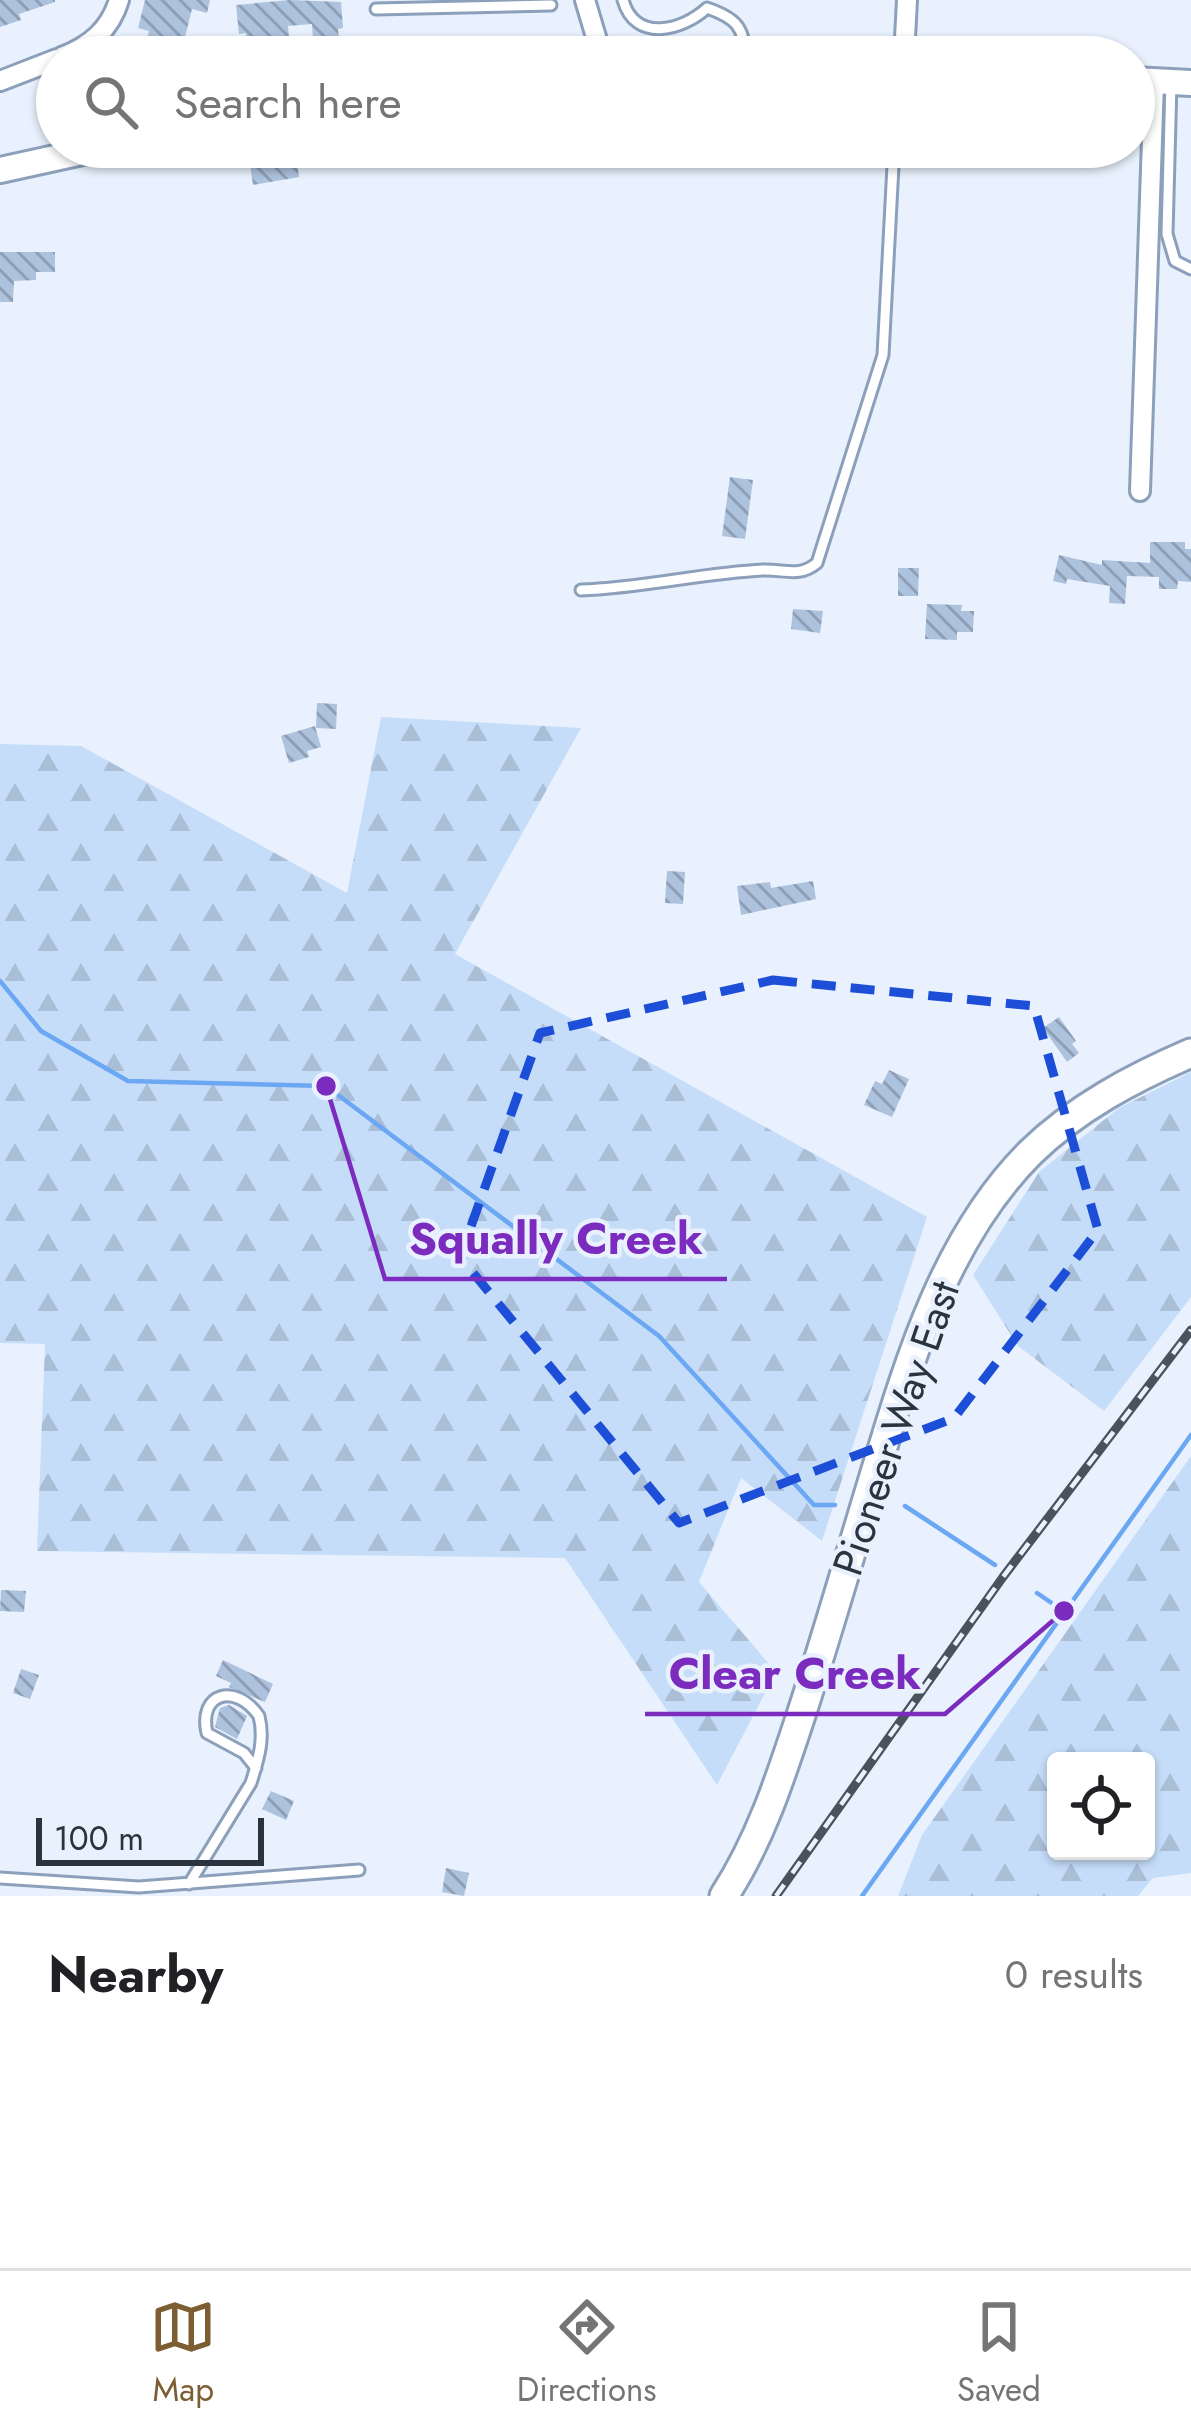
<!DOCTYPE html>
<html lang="en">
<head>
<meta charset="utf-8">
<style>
  :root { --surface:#fff; --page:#f2f2f2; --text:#202124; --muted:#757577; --line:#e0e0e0; --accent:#7c5e32 }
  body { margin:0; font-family:Jost,sans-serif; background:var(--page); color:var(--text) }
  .controls { position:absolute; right:36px; bottom:36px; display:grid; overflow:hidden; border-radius:12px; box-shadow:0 3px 9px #0004 }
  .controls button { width:108px; height:108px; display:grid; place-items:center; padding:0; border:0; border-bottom:3px solid var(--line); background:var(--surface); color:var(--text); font:60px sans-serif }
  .scale { position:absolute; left:36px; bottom:30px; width:228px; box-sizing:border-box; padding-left:12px; border:6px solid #2b333e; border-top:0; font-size:33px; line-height:42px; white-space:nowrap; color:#2b333e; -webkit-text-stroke:9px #e8f1fd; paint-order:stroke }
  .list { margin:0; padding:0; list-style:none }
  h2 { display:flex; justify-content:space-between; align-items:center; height:156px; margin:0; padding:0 48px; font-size:51px }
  h2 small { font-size:39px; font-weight:400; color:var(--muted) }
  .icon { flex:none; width:66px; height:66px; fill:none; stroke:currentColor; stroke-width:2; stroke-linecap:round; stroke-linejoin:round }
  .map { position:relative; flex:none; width:1191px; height:1896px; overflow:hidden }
  .search { position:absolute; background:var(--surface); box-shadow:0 3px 9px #0004; left:36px; right:36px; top:36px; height:132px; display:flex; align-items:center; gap:30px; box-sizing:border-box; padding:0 42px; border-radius:66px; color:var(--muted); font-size:45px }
  .sheet { height:372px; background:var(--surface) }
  nav { display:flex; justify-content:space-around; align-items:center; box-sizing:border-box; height:168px; border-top:3px solid var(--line); background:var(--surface); font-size:33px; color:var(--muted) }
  nav a { display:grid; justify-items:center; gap:6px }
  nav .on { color:var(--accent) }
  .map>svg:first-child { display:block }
  .forest { fill:url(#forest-firs); fill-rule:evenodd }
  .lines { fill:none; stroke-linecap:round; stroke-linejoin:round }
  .stream { stroke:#6ba7f3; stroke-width:4.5 }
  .building { fill:url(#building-back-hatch) }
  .service-casing { stroke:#8ca0bb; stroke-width:15 }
  .minor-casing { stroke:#8ca0bb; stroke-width:24 }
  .tertiary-casing { stroke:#8ca0bb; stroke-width:30 }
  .secondary-casing { stroke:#8ca0bb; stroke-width:33 }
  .service { stroke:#fff; stroke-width:9 }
  .minor { stroke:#fff; stroke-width:18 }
  .tertiary { stroke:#fff; stroke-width:24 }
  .secondary { stroke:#fff; stroke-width:27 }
  .rail-casing { stroke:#4a525d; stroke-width:9 }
  .rail { stroke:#e8f1fd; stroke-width:4.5; stroke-dasharray:14; stroke-linecap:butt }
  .marked { fill:none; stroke:#1d4ed8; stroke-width:9; stroke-dasharray:24 15; stroke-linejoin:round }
  .labels { text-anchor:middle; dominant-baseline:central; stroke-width:9; stroke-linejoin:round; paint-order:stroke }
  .street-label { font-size:42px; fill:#2b333e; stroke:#e8f1fd }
  .leader { fill:none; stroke:#7b2cbf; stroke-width:4.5 }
  .callout-dot { fill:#7b2cbf; stroke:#e8f1fd; stroke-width:4.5 }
  .callout-label { font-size:45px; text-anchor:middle; font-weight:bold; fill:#7b2cbf; stroke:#e8f1fd; stroke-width:9; stroke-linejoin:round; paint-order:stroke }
</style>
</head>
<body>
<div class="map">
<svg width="1191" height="1896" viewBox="0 0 1191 1896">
  <defs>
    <pattern id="forest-firs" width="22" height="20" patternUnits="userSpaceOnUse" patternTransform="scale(3)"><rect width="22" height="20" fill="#c6ddf9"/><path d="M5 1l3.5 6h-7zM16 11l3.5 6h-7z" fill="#aabed6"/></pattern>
    <pattern id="building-back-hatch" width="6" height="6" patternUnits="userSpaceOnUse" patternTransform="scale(3)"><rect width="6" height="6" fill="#adc2dd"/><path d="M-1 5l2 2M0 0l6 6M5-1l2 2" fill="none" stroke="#8d9eb5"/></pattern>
  </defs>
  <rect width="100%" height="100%" fill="#e8f1fd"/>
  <path class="forest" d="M381,717L581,728L455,954L927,1217L822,1541L741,1478L699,1582L776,1672L717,1785L565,1558L37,1551L45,1344L0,1343V744L81,746L347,893Z
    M1191,1072V1297L1104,1411L1018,1346L973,1275L1039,1172L1119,1108Z
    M1191,1456V1873L1153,1878L1138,1896H898L922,1835ZM1146,1761V1851H1056V1761Z"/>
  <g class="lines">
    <path class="stream" d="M0,981L41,1031L128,1081L326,1086L659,1336L814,1505H835
      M905,1506L995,1565
      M1037,1593L1062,1610
      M862,1896L1191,1435"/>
  </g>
  <path class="building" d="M0,0H55V2L19,14L21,20L0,27Z
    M145,0H210L207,13L192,9L184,41L173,38L169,57H143L149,31L138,28Z
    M290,0L341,2L343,28L338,29L339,38L313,40L312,24L288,26L291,57H248L246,33L239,34L236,5Z
    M295,147L299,177L253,185L249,158L265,155V151Z
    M0,252H55V272H36V280L14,281L13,302H0Z
    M730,477L753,480L745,539L722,536Z
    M1150,542H1185V549H1191V582L1178,581L1177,589H1159V577L1127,576L1125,604L1109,603L1110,586L1067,579L1066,584L1053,581L1059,555L1102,565V560L1150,563Z
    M898,568H919L918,596H898Z
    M927,604L962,605L961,611H974L973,632H957V640L925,639Z
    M793,609L823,611L820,633L791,629Z
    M317,703L337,704L336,729L316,728Z
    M315,726L321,747L307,751L309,757L289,763L281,736Z
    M667,871L685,872L683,904L665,903Z
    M813,881L816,899L741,915L737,886L770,882L771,888Z
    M1059,1017L1076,1041L1072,1044L1079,1053L1067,1062L1043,1028Z
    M889,1070L909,1079L892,1117L864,1105L875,1081L882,1084Z
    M1,1590L26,1591L24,1612L0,1611Z
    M223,1660L273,1684L265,1702L229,1687L231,1683L216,1676Z
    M21,1669L39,1675L30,1699L13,1693Z
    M229,1705L247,1716L237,1739L215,1727L220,1708Z
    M271,1791L294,1801L286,1820L262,1809Z
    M446,1868L469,1873L464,1896L442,1892Z"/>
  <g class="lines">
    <defs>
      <path id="service" d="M623,0C635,43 682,31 707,8
        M707,8C736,18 744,27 746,57
        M376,9L551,5
        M1171,82L1167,234L1175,261L1191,269
        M581,590C642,588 702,573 763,570C784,569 799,578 817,563L883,355L894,147
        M0,1878L139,1887L359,1870
        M189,1884L251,1783C258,1760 265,1740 259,1716C235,1682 198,1693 207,1733L244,1753L256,1768"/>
      <path id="minor" d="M585,0L602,57
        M62,57C90,46 110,30 119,0
        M904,57L907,0
        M0,81L57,59
        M1140,491L1154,81"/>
      <path id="tertiary" d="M1134,80L1191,83
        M0,170L105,147"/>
      <path id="secondary" d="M724,1896C761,1839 781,1776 802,1712C826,1638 848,1562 871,1486C906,1371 942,1241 1030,1153C1076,1108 1133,1078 1191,1053"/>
    </defs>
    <use href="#service" class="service-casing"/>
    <use href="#minor" class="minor-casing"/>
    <use href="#tertiary" class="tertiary-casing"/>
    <use href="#secondary" class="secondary-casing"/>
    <use href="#service" class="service"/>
    <use href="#minor" class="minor"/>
    <use href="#tertiary" class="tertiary"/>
    <use href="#secondary" class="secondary"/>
    <defs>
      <path id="rail" d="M776,1896L1003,1577L1191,1330"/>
    </defs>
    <use href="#rail" class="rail-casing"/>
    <use href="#rail" class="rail"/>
  </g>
  <path class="marked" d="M773,980L1034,1006L1098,1230L954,1418L679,1523L460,1257L540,1033Z"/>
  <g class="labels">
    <g class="street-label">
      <text transform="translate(896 1428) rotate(-71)">Pioneer Way East</text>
    </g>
  </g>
  <path class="leader" d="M326 1086L385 1279H727M1064 1611L945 1714H645"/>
  <g class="callout-dot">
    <circle cx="326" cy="1086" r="12"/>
    <circle cx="1064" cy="1611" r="12"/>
  </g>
  <g class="callout-label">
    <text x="556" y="1254">Squally Creek</text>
    <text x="795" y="1689">Clear Creek</text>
  </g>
</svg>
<div class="controls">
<button><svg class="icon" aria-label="locate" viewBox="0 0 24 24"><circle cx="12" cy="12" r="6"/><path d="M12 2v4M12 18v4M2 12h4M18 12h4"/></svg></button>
</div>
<div class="scale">100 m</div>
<div class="search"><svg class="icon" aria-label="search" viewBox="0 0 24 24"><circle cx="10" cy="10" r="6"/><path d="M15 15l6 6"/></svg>Search here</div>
</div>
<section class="sheet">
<h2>Nearby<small>0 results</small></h2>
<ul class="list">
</ul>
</section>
<nav>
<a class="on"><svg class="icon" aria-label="map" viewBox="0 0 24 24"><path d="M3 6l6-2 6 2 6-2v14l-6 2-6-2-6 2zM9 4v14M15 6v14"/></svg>Map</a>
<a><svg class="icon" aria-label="directions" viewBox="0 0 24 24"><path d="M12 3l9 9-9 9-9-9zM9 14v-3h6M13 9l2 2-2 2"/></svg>Directions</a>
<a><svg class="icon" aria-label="saved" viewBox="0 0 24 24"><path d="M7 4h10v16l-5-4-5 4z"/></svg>Saved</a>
</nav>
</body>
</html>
